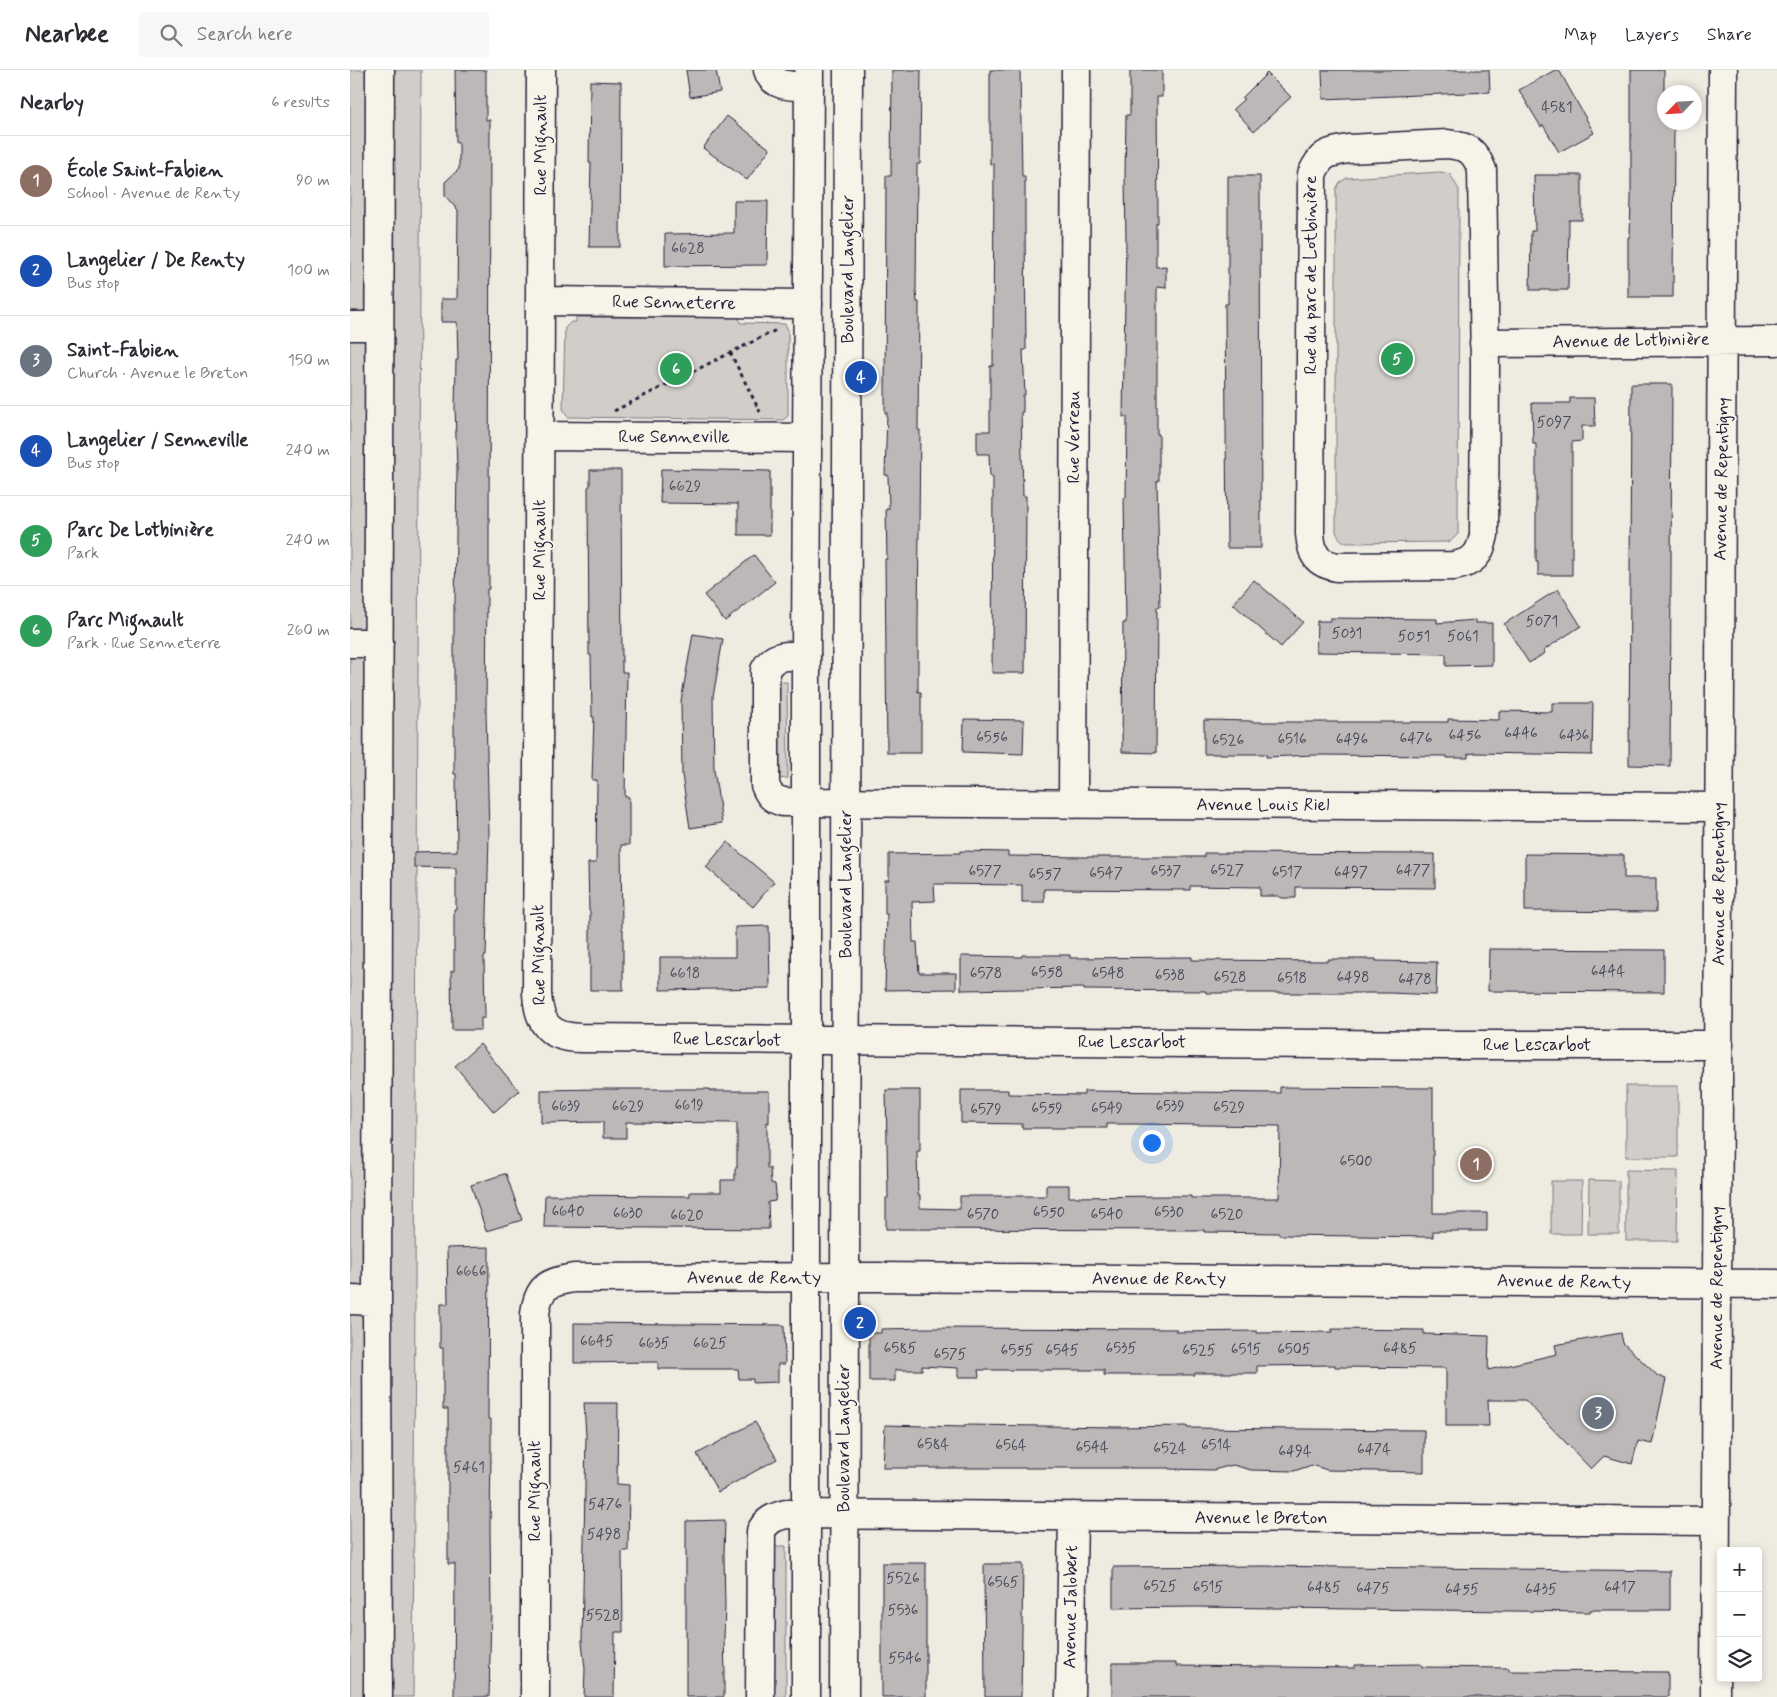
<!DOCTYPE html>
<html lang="en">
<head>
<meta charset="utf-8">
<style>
  :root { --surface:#fff; --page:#f7f7f7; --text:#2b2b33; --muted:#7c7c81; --line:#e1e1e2; --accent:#0f766e }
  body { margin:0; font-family:Mynerve,sans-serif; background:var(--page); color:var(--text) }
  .controls { position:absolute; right:15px; bottom:15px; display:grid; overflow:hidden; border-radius:5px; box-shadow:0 2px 8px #0003 }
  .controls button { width:45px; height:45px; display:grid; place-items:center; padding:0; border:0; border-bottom:1px solid var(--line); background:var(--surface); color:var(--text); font:25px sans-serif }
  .compass { position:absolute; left:1307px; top:15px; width:45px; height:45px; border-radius:50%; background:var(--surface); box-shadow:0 2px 8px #0003; rotate:245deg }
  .you { position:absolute; left:801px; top:1072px; width:18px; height:18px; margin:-12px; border:4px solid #fff; border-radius:50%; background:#1a73e8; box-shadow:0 0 0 8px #1a73e833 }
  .badge { display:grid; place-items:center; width:32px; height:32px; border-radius:50%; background:var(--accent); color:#fff; font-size:16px; font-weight:700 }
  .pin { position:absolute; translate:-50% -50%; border:2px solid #fff; box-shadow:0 1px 5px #0006 }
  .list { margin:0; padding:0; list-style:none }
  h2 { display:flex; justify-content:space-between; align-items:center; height:65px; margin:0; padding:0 20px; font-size:21px }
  h2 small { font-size:16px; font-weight:400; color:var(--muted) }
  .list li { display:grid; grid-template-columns:32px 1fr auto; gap:15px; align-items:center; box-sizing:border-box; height:90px; padding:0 20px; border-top:1px solid var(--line) }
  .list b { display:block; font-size:19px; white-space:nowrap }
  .list p { margin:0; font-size:16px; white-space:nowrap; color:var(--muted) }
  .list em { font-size:16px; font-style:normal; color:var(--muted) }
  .icon { flex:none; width:28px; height:28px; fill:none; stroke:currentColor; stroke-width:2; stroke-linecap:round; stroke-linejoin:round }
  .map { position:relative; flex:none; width:1427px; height:1627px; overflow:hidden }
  header { display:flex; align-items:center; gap:30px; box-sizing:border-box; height:70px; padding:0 25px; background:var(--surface); border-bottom:1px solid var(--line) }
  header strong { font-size:24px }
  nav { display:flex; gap:28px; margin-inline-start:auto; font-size:18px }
  .search { width:350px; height:45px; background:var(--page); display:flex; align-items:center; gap:12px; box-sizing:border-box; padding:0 18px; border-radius:5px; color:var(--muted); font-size:19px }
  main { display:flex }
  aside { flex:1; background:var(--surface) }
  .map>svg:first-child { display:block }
  .green { fill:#d1cdc9; stroke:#7a7882 }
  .building { fill:#bbb8b7; stroke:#22223b }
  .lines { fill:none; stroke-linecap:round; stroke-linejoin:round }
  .minor-casing { stroke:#22223b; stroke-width:31 }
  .major-casing { stroke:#22223b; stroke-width:31 }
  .path { stroke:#22223b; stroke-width:3; stroke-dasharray:4 4; stroke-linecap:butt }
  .minor { stroke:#f7f3e8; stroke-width:28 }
  .major { stroke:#f7f3e8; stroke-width:28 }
  .labels { text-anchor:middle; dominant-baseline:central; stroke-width:4; stroke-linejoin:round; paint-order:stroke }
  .number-label { font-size:15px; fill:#48485a }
  .street-label { font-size:18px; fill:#22223b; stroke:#f7f3e8 }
</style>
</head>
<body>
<header>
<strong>Nearbee</strong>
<div class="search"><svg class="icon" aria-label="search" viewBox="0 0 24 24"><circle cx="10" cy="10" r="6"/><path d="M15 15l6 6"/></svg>Search here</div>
<nav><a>Map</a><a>Layers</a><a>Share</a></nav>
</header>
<main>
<aside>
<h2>Nearby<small>6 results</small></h2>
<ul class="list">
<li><span class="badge" style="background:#8d6e63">1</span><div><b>École Saint-Fabien</b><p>School · Avenue de Renty</p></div><em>90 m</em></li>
<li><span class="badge" style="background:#1a4fb4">2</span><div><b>Langelier / De Renty</b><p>Bus stop</p></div><em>100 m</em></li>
<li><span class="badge" style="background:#6b7280">3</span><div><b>Saint-Fabien</b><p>Church · Avenue le Breton</p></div><em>150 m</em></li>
<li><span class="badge" style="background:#1a4fb4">4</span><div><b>Langelier / Senneville</b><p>Bus stop</p></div><em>240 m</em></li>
<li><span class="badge" style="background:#2e9e5b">5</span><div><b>Parc De Lotbinière</b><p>Park</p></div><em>240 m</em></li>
<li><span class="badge" style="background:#2e9e5b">6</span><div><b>Parc Mignault</b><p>Park · Rue Senneterre</p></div><em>260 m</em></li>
</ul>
</aside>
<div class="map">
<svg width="1427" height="1627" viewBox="0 0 1427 1627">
  <rect width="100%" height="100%" fill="#eeebe1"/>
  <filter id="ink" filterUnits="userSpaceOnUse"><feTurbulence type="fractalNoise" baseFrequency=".02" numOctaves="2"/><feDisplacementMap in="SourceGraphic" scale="10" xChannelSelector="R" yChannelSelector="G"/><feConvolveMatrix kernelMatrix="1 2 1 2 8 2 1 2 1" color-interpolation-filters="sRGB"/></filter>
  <g filter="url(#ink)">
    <path class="green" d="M0,0H71L63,1627H0Z
      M1090,102L1100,104L1109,120L1108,464L1103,469L1098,472L997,473C991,471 988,468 986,461V119L990,112L997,108Z
      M226,247H389L390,253L435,254L438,260V346L433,350L218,347L213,339L215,258L221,252H226Z
      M426,612H437L438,708L427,709Z
      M1276,1016H1328V1087H1276Z
      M1276,1100L1328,1101L1327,1171H1276Z
      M1239,1110L1269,1111V1164H1238Z
      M1201,1111H1232L1231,1164H1201Z
      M422,1476H436V1627H422Z"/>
    <path class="building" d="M105,0H136V50H140L139,473V519H137L136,642L139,763L136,886H134L135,948H131V960H102L101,901H104V839H106V798L64,797V782L107,781L106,704H104V534H105L107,398L105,337L106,290H108L107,252H91V229H107L108,140L95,126V112L109,99V73H106Z
      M336,0H366L370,22L340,27Z
      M542,0H571L570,94H567L566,221L567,232H569L568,360H570L568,555V622H571V683H537L535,489H537L536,439H539L538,405H535L537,343H535L536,106H541Z
      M640,0H670L672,106H675V152L676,280H673L675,325H673V342H671L673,426H676L675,603H642L643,407H640L639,384H627V361H640V296H643L644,94H640Z
      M780,0H812V27H807L808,153H806V197L816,196V218L807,217V364H809V411H807L810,537H807L806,683L772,682L773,553H776L774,428H776L777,347H773L776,171L775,108L776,45H780Z
      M972,0H1139L1140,22L973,29Z
      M1205,0H1209L1244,63L1209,82L1193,55L1191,57L1169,20Z
      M1281,0H1314V52H1324L1323,227H1278V167H1280L1281,129Z
      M917,3L941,27L904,61L883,39L894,29L892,28Z
      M240,11L271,12L270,177H239L241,93H239Z
      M377,46L420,79L397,110L353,78Z
      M1184,105H1232V150H1219L1218,220H1180L1181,161H1185Z
      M878,106H910L911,478H877L875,234H878Z
      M384,131H418L417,195L315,196V164L384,163Z
      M1281,314H1322L1320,696L1279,695Z
      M1220,328H1244L1245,356H1232V371L1222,372V505H1188V492H1186V374H1183L1182,333H1220Z
      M311,399L420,401V465H388V434L310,433Z
      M240,400H271L272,602H277L275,727H279V775H271L272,859H273V920H240V841H239L238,793H246L247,710H242L244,647H242L241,585H239L238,417L240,416Z
      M404,485L425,512L375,551L354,525Z
      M904,510L953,552L931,577L883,534Z
      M1208,519L1231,556L1194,580L1195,583L1179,593L1154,554Z
      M980,548L1087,549V553L1125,550V553H1142V595L1096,596V584L966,582L967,551H980Z
      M343,564L373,569L363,627L364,699L372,753L340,758L332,705L331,631Z
      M1202,633H1243L1242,685L1125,683L1118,684V688H1097V686L965,685L916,687V684H854V650L901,651V652H1098V649L1149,650V641L1202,642Z
      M614,649L674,650L673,684L613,682Z
      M377,772L424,812L403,837L356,797Z
      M610,781L658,782V786L734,787H854V783L1085,784V818L946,817V828H932L928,826H910V817L840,816V820L694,819V832H672V815L584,814L585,831L562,832L563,872H567L569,903H606V919L535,920L537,844H535V810H539V784L610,783Z
      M1175,784L1274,785V808H1306V842L1175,841Z
      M419,856L420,918L310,920V887H385V857Z
      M1139,879L1314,880V922L1138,921Z
      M672,885H720V888L842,887V890L978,891V889H1026V891L1087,892L1086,925L1040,923H856V921L734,920V918L611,920V886L672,887Z
      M130,974L169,1021L144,1042L105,996Z
      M930,1017L1083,1018V1143H1137V1161H1083V1167L929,1165V1163L854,1162V1160L536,1159V1128H538L536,1020H570V1081H567L568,1125H570V1138L610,1139V1126H696V1115H719V1127L818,1126H841V1128H929L930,1056L780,1054H757V1058H672V1054L611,1053V1020H658V1024L734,1025V1021L930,1023Z
      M250,1019H360V1021H419V1053L417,1052V1098H420L421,1113L425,1114L426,1123L425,1131L418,1132L419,1159L194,1157L195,1125L340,1126V1122H371V1110H385V1098H387V1053L276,1052V1068H253V1052L191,1053V1020Z
      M154,1104H156L172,1150L136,1161L121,1115Z
      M139,1177L138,1349H141V1380L140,1458L141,1542L139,1627H104L105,1494H98V1339H93V1278H90V1234H98L97,1178Z
      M224,1253L434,1255L435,1294H428V1312L403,1313V1309H389L388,1299H308V1292L224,1293Z
      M578,1258L826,1259V1262L907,1261V1263L982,1262V1259L1074,1260V1264L1139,1266L1138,1300L1207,1284L1205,1275L1271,1263L1273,1273L1308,1306L1316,1309L1302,1374L1288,1371L1282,1394L1254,1386L1241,1399L1175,1330H1138L1139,1356H1096V1298L985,1297V1295L907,1296V1303H845V1305H754V1300H628L629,1307H608V1298L572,1296V1300H545V1311H519V1263H531V1259Z
      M234,1333H268L267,1414L279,1415L278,1481H272L273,1562H265L264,1627H234L235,1599L232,1572L236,1366Z
      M405,1352L427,1389L368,1422L347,1384Z
      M535,1355L615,1357V1355L768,1357L837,1356V1358L1074,1360V1402L977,1400L962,1395L944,1401L901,1400L883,1395L863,1400L819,1399V1398H533Z
      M375,1450L374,1484L375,1536L374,1568L375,1604L374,1603V1627H336V1451Z
      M532,1493H576V1627H532Z
      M634,1494H673L671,1627H635Z
      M911,1496L1320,1501V1540H1240V1542L844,1537L763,1538V1497Z
      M762,1593H826V1596L924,1597L1005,1598V1595L1070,1594L1072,1595V1597L1159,1598V1601L1318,1602V1627H762Z"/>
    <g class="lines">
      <defs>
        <path id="minor" d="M191,0L187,924C189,954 199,967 230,968L1094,975H1369
          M418,0C423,18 444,16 459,16
          M1098,74C1119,77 1124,80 1132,100L1135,297L1134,465C1130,485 1124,492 1104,496L987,497C966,493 962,485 960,464L962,104C971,84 976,83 998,79Z
          M190,231L458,234
          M0,256H29
          M1134,273L1427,271
          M190,366L457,368
          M0,573H29
          M456,586C439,586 424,583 415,600V715C419,725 422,729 433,732L1369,737
          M723,734L726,0
          M0,1230L27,1231L28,1627
          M27,1231L30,0
          M185,1627V1244C188,1217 198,1212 224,1208L525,1207L1427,1214
          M410,1627L411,1461C417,1450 424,1447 436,1444L1365,1451
          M720,1627L723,1446
          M1365,1627C1365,1085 1373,542 1373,0"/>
        <path id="major" d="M456,1627V586L459,0
          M494,1627L498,0"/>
      </defs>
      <use href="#minor" class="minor-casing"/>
      <use href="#major" class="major-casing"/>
      <path class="path" d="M380,282L410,342
        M264,341L426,260"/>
      <use href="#minor" class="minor"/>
      <use href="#major" class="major"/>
    </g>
  </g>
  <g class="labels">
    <g class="number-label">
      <text x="1207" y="38">4581</text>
      <text x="338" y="179">6628</text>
      <text x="1204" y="353">5097</text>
      <text x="335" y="417">6629</text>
      <text x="1192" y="552">5071</text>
      <text x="997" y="564">5031</text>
      <text x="1064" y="567">5051</text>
      <text x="1113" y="567">5061</text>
      <text x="1171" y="664">6446</text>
      <text x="1115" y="666">6456</text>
      <text x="1224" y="666">6436</text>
      <text x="642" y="668">6556</text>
      <text x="1066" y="669">6476</text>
      <text x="942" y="670">6516</text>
      <text x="1002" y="670">6496</text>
      <text x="878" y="671">6526</text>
      <text x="877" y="801">6527</text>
      <text x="1063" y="801">6477</text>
      <text x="635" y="802">6577</text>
      <text x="816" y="802">6537</text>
      <text x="937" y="803">6517</text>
      <text x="1001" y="803">6497</text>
      <text x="756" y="804">6547</text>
      <text x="695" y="805">6557</text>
      <text x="1258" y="902">6444</text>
      <text x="697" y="903">6558</text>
      <text x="335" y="904">6618</text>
      <text x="636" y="904">6578</text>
      <text x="758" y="904">6548</text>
      <text x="820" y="906">6538</text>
      <text x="880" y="908">6528</text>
      <text x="1003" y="908">6498</text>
      <text x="942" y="909">6518</text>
      <text x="1065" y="910">6478</text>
      <text x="339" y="1036">6619</text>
      <text x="216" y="1037">6639</text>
      <text x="278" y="1037">6629</text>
      <text x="820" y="1037">6539</text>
      <text x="879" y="1038">6529</text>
      <text x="697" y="1039">6559</text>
      <text x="757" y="1039">6549</text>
      <text x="636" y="1040">6579</text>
      <text x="1006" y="1092">6500</text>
      <text x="218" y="1142">6640</text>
      <text x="699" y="1143">6550</text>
      <text x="819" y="1143">6530</text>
      <text x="278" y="1144">6630</text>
      <text x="633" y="1145">6570</text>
      <text x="757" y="1145">6540</text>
      <text x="877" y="1145">6520</text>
      <text x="337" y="1146">6620</text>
      <text x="121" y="1202">6666</text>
      <text x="247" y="1272">6645</text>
      <text x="304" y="1274">6635</text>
      <text x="360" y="1274">6625</text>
      <text x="550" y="1279">6585</text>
      <text x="771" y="1279">6535</text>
      <text x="1050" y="1279">6485</text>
      <text x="896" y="1280">6515</text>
      <text x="944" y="1280">6505</text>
      <text x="667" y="1281">6555</text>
      <text x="712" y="1281">6545</text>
      <text x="849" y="1281">6525</text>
      <text x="600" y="1285">6575</text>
      <text x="583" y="1375">6584</text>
      <text x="661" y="1376">6564</text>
      <text x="866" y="1376">6514</text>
      <text x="742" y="1378">6544</text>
      <text x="820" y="1379">6524</text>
      <text x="1024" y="1380">6474</text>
      <text x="945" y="1382">6494</text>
      <text x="119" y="1398">5461</text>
      <text x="255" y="1435">5476</text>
      <text x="254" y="1465">5498</text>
      <text x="553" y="1509">5526</text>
      <text x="653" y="1513">6565</text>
      <text x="810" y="1517">6525</text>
      <text x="858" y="1518">6515</text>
      <text x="974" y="1518">6485</text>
      <text x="1270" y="1518">6417</text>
      <text x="1023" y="1519">6475</text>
      <text x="1112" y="1520">6455</text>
      <text x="1191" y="1520">6435</text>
      <text x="553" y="1541">5536</text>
      <text x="253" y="1546">5528</text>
      <text x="555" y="1589">5546</text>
    </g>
    <g class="street-label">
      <text transform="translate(191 75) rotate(-90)">Rue Mignault</text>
      <text transform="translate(498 199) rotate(-90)">Boulevard Langelier</text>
      <text transform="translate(961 205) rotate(-90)">Rue du parc de Lotbinière</text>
      <text transform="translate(324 233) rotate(1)">Rue Senneterre</text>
      <text transform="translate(1281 271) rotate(-1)">Avenue de Lotbinière</text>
      <text x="324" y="367">Rue Senneville</text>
      <text transform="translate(724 367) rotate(-90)">Rue Verreau</text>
      <text transform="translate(1372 409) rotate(-89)">Avenue de Repentigny</text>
      <text transform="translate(190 480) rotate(-90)">Rue Mignault</text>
      <text x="913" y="735">Avenue Louis Riel</text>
      <text transform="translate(496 814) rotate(-90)">Boulevard Langelier</text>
      <text transform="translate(1369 814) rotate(-90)">Avenue de Repentigny</text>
      <text transform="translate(189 885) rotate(-91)">Rue Mignault</text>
      <text transform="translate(377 970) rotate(1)">Rue Lescarbot</text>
      <text x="782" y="972">Rue Lescarbot</text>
      <text x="1187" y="975">Rue Lescarbot</text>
      <text x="404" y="1208">Avenue de Renty</text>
      <text x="809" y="1209">Avenue de Renty</text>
      <text transform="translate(1214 1212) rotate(1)">Avenue de Renty</text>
      <text transform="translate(1367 1218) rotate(-90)">Avenue de Repentigny</text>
      <text transform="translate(494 1368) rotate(-90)">Boulevard Langelier</text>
      <text transform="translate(185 1421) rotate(-90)">Rue Mignault</text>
      <text x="911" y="1448">Avenue le Breton</text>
      <text transform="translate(721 1537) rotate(-89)">Avenue Jalobert</text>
    </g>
  </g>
</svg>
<div class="controls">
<button>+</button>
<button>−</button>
<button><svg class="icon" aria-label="layers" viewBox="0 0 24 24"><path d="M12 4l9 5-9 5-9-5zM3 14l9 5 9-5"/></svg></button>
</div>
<svg class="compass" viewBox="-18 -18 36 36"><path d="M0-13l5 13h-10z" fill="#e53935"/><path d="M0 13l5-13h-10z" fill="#7c7c81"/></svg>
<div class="you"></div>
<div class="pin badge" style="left:1126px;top:1094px;background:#8d6e63">1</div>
<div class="pin badge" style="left:510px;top:1253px;background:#1a4fb4">2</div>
<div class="pin badge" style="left:1248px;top:1343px;background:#6b7280">3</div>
<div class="pin badge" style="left:511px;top:307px;background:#1a4fb4">4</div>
<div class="pin badge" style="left:1047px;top:289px;background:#2e9e5b">5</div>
<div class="pin badge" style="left:326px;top:299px;background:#2e9e5b">6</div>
</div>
</main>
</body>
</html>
